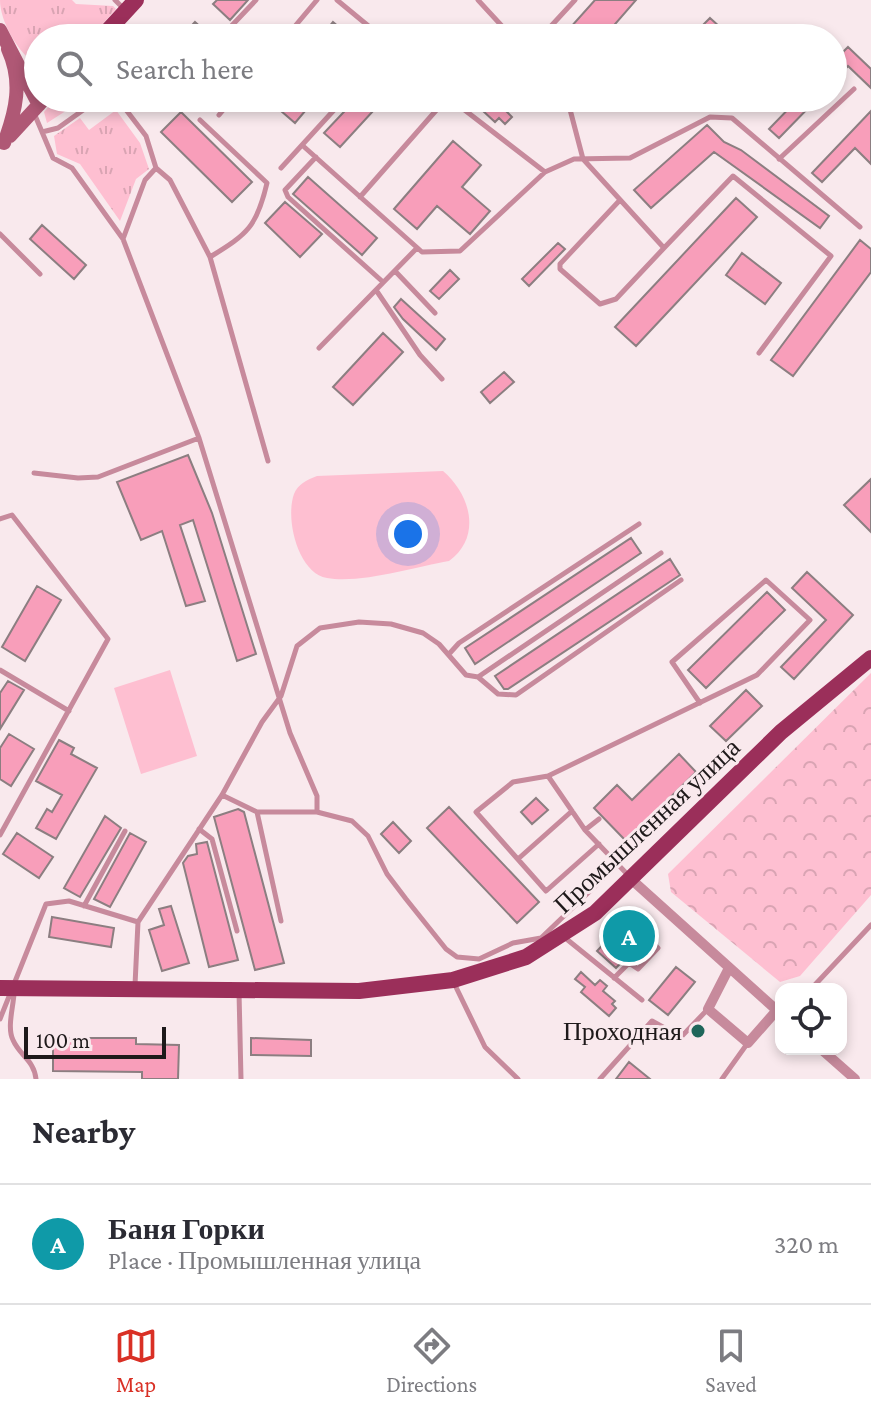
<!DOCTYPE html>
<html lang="en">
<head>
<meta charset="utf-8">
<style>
  :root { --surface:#fff; --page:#f2f2f3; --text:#2b2b33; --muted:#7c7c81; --line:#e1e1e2; --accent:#d93025 }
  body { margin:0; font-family:"Crimson Pro",serif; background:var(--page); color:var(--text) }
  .controls { position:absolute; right:24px; bottom:24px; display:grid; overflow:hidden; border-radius:16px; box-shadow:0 4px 12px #0003 }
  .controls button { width:72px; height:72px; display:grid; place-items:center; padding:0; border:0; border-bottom:2px solid var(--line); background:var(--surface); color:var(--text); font:40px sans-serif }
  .scale { position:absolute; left:24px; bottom:20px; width:142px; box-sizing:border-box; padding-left:8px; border:4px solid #1e191a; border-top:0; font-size:22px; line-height:28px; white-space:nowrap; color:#1e191a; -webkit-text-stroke:6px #f9e9ed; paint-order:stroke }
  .you { position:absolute; left:408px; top:534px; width:28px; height:28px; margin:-20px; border:6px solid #fff; border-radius:50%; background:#1a73e8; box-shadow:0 0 0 12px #1a73e833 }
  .badge { display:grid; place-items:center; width:52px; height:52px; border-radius:50%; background:var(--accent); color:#fff; font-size:26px; font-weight:700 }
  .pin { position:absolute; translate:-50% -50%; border:4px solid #fff; box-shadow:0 2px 8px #0006 }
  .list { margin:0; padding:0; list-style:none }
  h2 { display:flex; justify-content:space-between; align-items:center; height:104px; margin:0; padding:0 32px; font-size:34px }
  h2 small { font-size:26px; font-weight:400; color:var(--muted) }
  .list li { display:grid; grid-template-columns:52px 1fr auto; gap:24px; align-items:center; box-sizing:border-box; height:120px; padding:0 32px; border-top:2px solid var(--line) }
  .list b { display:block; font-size:30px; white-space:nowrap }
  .list p { margin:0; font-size:26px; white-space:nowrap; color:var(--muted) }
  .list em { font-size:26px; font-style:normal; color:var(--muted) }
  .icon { flex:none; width:44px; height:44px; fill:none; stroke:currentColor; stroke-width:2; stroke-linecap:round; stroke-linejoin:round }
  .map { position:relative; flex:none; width:871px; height:1079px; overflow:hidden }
  .search { position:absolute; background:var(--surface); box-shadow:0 4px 12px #0003; left:24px; right:24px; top:24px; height:88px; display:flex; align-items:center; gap:20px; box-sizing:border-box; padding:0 28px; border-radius:44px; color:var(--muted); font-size:30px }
  .sheet { height:224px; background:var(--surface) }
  nav { display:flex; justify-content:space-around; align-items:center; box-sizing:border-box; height:112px; border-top:2px solid var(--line); background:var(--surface); font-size:22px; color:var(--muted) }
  nav a { display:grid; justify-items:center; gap:4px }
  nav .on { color:var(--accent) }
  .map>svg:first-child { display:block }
  .grass { fill:url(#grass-tufts) }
  .forest { fill:url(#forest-crowns) }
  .park { fill:#febfd1 }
  .building { fill:#f89eba; stroke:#8c7e81; stroke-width:2 }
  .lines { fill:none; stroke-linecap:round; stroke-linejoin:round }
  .lane { stroke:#c78a9c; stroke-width:5 }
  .street { stroke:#c78a9c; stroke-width:10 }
  .secondary { stroke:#af5875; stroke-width:14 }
  .primary { stroke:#9b2f5a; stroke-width:16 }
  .poi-dot { fill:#1f665a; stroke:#f9e9ed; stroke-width:3 }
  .labels { text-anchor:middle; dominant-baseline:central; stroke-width:6; stroke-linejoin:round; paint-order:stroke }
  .street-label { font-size:26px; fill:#1e191a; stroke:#f9e9ed }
  .poi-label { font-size:26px; fill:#1e191a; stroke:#f9e9ed; text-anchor:end }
</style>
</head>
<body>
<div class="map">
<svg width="871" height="1079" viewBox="0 0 871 1079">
  <defs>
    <pattern id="grass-tufts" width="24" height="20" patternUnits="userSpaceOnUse" patternTransform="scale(2)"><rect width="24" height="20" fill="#febfd1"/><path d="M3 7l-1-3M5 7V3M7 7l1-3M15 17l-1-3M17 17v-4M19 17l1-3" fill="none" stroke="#d9a4b3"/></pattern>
    <pattern id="forest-crowns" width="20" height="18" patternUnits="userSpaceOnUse" patternTransform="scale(2)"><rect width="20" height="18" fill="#febfd1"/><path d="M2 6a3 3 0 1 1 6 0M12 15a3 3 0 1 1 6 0" fill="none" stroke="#d9a4b3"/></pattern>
  </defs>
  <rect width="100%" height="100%" fill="#f9e9ed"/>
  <path class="grass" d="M0,0H72L76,4L113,6L116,9L90,38H38V65C19,55 0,22 0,0Z
    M56,98H86L47,123L44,112Z
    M116,110L140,143L149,169L136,179L120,221L80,164L57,154L54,136L80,118L89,130Z"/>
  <path class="forest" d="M871,673V895L800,976L780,982L671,892L668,874Z"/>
  <path class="park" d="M443,471C471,495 482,537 449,561C415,567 360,584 327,578C298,573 285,519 294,494C298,484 307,480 317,476Z
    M170,670L197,756L141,774L114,688Z"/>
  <path class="building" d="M217,0H248L230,20L213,4Z
    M595,0H636L603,38H561Z
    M710,18L732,38H709L699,29Z
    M195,22L213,38H180Z
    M333,22L352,38H320Z
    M848,47L871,69V88L848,66L833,82V62Z
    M266,98H316L295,123Z
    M357,98H385L340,147L324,133Z
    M469,98H499L509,107L506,111L512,117L505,124L499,118L495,122Z
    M799,98H818L779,138L769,129Z
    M871,111V164L855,148L822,182L812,173Z
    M181,112L252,182L232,202L161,132Z
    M707,125L724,142L741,150L829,216L820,228L714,152L651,208L634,190Z
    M453,141L481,165L462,187L490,211L470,234L437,206L417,229L394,209Z
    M308,177L377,238L362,255L293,194Z
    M736,198L757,217L636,346L615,327Z
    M285,202L322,234L300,257L265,223Z
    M42,225L86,265L74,279L30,239Z
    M860,240L871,249V272L793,376L771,360Z
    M558,243L565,249L529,286L522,279Z
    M742,253L781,283L765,304L726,275Z
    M450,270L459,279L439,299L430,291Z
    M401,299L445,339L436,350L403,319L394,307Z
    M383,333L403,352L353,405L333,387Z
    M504,372L514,382L490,403L481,392Z
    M188,455L212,513L256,654L237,661L193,520L180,525L205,601L186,606L162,531L141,540L117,482Z
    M871,479V532L844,505Z
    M631,538L641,553L475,664L465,648Z
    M670,559L680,575L508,689H504L495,676Z
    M807,572L853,615L794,679L781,667L826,620L792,588Z
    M37,586L61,600L25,661L2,647Z
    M767,592L785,610L706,688L688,670Z
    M8,681L24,690L0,729V693Z
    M746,690L762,706L726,741L710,726Z
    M9,734L34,749L11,786L0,779V748Z
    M59,740L74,748L71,754L97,768L56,839L36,828L47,809L52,812L62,795L36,781Z
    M679,754L696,772L626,841L594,808L617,785L632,800Z
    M536,798L548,810L532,824L521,812Z
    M449,807L539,902L517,923L427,828Z
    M238,809L244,812L284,963L255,970L214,817Z
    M105,816L121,828L80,897L64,888Z
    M393,822L411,841L399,853L381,834Z
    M17,833L53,857L39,878L3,854Z
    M130,833L146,842L110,907L94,899Z
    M207,842L238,960L209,967L183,863L188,856L197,854L196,844Z
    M171,906L189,963L162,971L149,930L164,925L159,909Z
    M632,914L652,932L643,941L650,948L638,960L630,953L616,968L597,951Z
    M52,917L114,928L111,947L49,937Z
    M676,967L695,982L668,1015L649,1000Z
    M581,972L595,985L600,980L607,986L603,991L615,1001L612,1004L616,1008L609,1016L581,992L585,987L575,979Z
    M53,1038H136V1044L179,1045L178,1079H142V1072L53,1071Z
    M251,1038L311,1040V1056L251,1055Z
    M629,1062L650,1079H616Z"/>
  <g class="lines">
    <path class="lane" d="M115,0L125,10
      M337,0L383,38
      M478,0L513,38
      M220,38L256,0
      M285,38L317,0
      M540,38L575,0
      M117,98L146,136L156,168L170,180L210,257L268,461
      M449,98L545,172L574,159L630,158L710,117L732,118L860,227
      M567,98L583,159L664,248L733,176L831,256L759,353
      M34,113L53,158L72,168L123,239L199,438L290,733L317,796V812
      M219,115L233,98
      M200,120L267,183C257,226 248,234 210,257
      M42,132L58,128L100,98
      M302,145L422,252L460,251L545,172
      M316,157L285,190L288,197L383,282
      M779,159L854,89
      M281,168L345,98
      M360,197L447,98
      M620,200L560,264V269L600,304L616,299L664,248
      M0,234L40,274
      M123,239L145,180L156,168
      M395,271L435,313
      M376,290L420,355L442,379
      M319,348L417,248
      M34,473L78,478L98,477L199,438
      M0,519L12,515L108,639L0,835
      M449,654L459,643L639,524
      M0,670L69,711
      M478,677L498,694L516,695L681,580
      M548,776L585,830L628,875
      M222,795L257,812H317L352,821L368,836L387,874L406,899L446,949L457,957L479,959L513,943L541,938L614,868
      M257,812L281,921
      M199,829L212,839L237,931
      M585,830L599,819
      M599,844L546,891L476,812L513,782L548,776L757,675L810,620L766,580L672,662L700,703
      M518,859L572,811
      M84,906L125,831
      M564,937L642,1000
      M614,978L629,963L638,969L658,948L650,940
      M453,981L485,1047L518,1079
      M135,985L138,922L222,795L262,722L281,696L297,646L320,628L359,622L391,624L423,633L439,644L466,675L478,677L661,553
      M811,989L871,925
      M239,992L241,1079
      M14,994C13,1008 7,1028 13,1040C20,1056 34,1060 36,1079
      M0,1019L46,904L69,901L138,922
      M600,1079L652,1021L681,1037L708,1009
      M722,1079L747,1044"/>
    <path class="street" d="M632,880L781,1014
      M729,968L708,1009L748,1043L777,1010
      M821,1049L855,1079"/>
    <path class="secondary" d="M0,30L39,105
      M10,136L45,98
      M4,143C16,111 23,82 8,49"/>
    <path class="primary" d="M101,38L136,0
      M0,988L359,991L453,980L526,957L595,913L781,732L871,658"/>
  </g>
  <circle class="poi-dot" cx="698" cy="1031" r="8"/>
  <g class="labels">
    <g class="street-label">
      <text transform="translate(647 826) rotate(-43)">Промышленная улица</text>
    </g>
    <g class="poi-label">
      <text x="682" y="1031">Проходная</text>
    </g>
  </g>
</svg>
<div class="controls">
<button><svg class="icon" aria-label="locate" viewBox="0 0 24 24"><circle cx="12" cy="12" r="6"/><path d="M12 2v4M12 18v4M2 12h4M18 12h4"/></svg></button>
</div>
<div class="scale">100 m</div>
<div class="you"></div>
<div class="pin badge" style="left:629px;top:936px;background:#0f9aa8">A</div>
<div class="search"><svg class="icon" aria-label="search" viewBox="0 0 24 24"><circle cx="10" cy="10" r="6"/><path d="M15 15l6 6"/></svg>Search here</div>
</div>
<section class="sheet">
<h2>Nearby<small></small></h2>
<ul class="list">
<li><span class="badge" style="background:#0f9aa8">A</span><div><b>Баня Горки</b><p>Place · Промышленная улица</p></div><em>320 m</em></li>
</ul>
</section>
<nav>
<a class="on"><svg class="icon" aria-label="map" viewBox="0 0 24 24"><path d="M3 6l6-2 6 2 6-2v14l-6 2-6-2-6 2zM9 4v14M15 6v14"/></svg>Map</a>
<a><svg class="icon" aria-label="directions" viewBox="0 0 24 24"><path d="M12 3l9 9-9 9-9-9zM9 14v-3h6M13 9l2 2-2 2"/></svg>Directions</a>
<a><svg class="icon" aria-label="saved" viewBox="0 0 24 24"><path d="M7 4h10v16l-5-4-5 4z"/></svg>Saved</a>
</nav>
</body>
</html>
